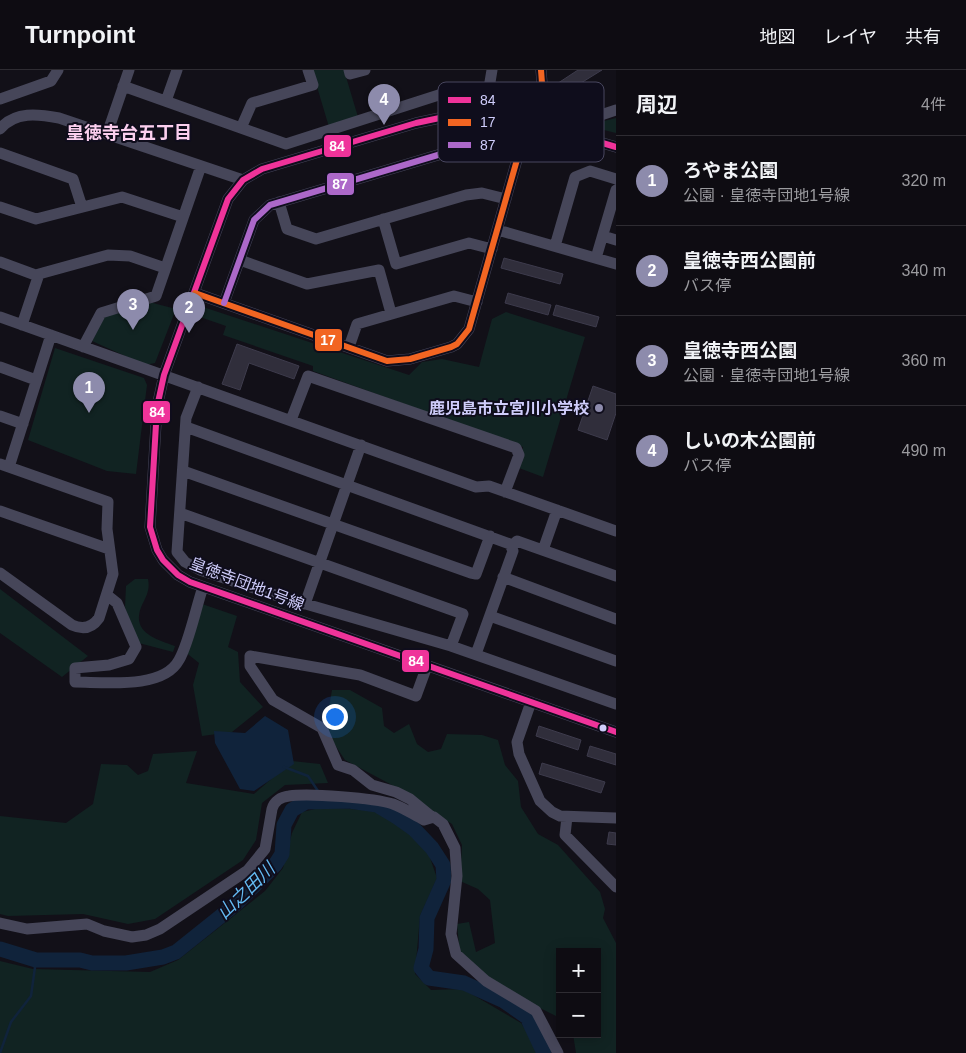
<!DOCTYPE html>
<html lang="ja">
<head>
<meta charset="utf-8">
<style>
  :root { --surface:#0e0c12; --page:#17151b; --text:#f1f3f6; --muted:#9b9b9f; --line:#2e2c32; --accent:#8d8bac }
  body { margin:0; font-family:Arial,"Noto Sans JP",sans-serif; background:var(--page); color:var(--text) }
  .controls { position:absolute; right:15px; bottom:15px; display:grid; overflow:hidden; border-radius:0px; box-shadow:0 2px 12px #0003 }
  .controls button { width:45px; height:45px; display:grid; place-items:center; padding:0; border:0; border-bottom:1px solid var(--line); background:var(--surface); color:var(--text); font:25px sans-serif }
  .you { position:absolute; left:334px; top:646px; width:18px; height:18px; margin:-12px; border:4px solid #fff; border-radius:50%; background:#1a73e8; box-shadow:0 0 0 8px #1a73e833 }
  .badge { display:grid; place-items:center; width:32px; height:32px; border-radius:50%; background:var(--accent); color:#fff; font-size:16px; font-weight:700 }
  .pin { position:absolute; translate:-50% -41px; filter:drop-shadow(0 1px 2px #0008) }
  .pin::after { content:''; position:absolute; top:26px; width:18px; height:15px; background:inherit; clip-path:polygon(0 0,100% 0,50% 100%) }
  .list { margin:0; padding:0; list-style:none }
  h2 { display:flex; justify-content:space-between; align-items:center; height:65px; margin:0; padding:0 20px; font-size:21px }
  h2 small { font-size:16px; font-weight:400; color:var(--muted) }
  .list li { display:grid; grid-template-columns:32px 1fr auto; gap:15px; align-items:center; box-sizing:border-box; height:90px; padding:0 20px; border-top:1px solid var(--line) }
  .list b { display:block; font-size:19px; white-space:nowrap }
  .list p { margin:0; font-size:16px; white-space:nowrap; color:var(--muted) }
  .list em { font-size:16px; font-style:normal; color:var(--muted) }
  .map { position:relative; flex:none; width:616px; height:983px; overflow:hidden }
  header { display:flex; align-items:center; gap:30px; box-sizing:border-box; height:70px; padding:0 25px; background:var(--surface); border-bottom:1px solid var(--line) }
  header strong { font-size:24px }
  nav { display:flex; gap:28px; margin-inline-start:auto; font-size:18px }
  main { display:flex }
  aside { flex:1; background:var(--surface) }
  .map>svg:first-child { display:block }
  .green { fill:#112322 }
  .water { fill:#10233b }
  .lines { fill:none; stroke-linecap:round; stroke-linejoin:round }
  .stream { stroke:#10233b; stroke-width:2.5 }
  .river { stroke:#10233b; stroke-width:15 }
  .building { fill:#302e3b; stroke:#3d3b4c }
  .minor { stroke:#464659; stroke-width:11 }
  .minor-bridge { stroke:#464659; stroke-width:11 }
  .bus-1-casing { stroke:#0f0d1c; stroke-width:10 }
  .bus-2-casing { stroke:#0f0d1c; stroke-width:10 }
  .bus-3-casing { stroke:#0f0d1c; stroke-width:10 }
  .bus-1 { stroke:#ef339a; stroke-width:6 }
  .bus-2 { stroke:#f26522; stroke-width:6 }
  .bus-3 { stroke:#ac68c9; stroke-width:6 }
  .poi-dot { fill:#8d8bac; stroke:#0f0d1c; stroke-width:2 }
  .bus-dot { fill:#cfcdfb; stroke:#0f0d1c; stroke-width:2 }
  .labels { text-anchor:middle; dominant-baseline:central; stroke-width:4; stroke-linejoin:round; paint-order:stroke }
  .poi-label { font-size:16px; font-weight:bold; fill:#cfcdfb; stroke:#0f0d1c; text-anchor:end }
  .street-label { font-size:16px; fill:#cfcdfb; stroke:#0f0d1c }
  .neighbourhood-label { font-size:18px; font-weight:bold; fill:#fbcfee; stroke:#0f0d1c }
  .water-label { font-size:18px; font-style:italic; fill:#64baf2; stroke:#0f0d1c }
  .key { fill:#0f0d1c; stroke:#49475f; stroke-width:1 }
  .key-label { font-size:14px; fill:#cfcdfb }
  .line-badge { stroke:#0f0d1c; stroke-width:2 }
  .badge-label { font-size:14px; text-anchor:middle; font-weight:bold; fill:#fff }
</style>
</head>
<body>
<header>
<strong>Turnpoint</strong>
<nav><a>地図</a><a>レイヤ</a><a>共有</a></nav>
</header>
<main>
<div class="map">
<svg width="616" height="983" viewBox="0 0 616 983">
  <rect width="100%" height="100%" fill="#121018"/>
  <path class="green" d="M312,0H344L358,47L329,57Z
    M616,48V63L600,59V52Z
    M149,232L176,239L155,293L145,295L92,271L105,246Z
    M197,235L409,305L422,292L442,289L479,297L492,249L506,242L585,267L543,407L519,398L523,377L313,301V296L223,265L226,256L194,245Z
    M55,278L144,308L147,315L136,404L107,401L28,370Z
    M135,509H148C150,519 147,525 142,535C130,562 155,569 175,576L173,582L135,572L125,537L126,516Z
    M0,519L88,586L62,607L0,563Z
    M202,534L237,546L228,577L238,582L240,612L263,637L232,662L202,666L193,615L199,593L184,581Z
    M332,620H350L382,638L384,656L394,663L409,654L417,674L428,682L441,679L447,664L482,665L498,670L505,695L518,711L521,737L538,764L558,775L600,822L605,839L603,848L616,873V983H576L573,964H597V882H560V948L506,921L460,885L457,854L469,852L476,882L495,873L490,830L478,819L460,811L462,775L452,754L390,714L345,690L325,660Z
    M197,681L186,713L254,724L292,691L320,694L328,713L285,715L262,733L256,770L243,790L155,849L128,854L83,844L8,846L0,844V746L66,753L93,734L101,694L127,695L138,705L148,701L153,684Z
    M324,737L377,741L411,763L429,785L437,808L420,846L415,904L431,920L463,919L521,953L536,975L538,983H0V891L33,899L150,902L178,890L265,821L283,798L292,763L302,742Z"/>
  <path class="water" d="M265,646L288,660L294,694L254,721L240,719L215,673L214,661L245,663Z"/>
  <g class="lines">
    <path class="stream" d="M284,697L308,706L318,721
      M0,983L11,952L31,926L36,890"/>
    <path class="river" d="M0,879L36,890H80L92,893H126L163,887L176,882L236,834L275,795L282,784L284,755L292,740L306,732L349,731L377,735L397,747L414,759L432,778L443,795L444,810L427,848L426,879L421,898L429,908L464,913L504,931L527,947L544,983"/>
  </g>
  <path class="building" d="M578,0H602L555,29L549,19Z
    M504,188L563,204L560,214L501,198Z
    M508,223L551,235L548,245L505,233Z
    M556,235L599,247L596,257L553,245Z
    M237,274L299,296L294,309L249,293L240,320L222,314Z
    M593,316L616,324V343L607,370L578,360Z
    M539,656L581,670L578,680L536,666Z
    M590,676L616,684V695L587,686Z
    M542,693L605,712L601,723L539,704Z
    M609,762L616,763V775L607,774Z"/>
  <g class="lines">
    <path class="minor" d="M349,0L350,4L365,0
      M123,16L286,74L448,22L489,18L492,0
      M0,29L51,11L58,0
      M166,31L177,0
      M535,34L542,13L541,0
      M241,58L252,33L313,15L308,0
      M0,59C15,41 38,44 59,48L243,110
      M107,64L129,0
      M586,68L595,47L616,40
      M616,77L514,47L463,43L416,53L262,99L243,110L228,129L164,305L157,337L150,457L157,480L163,490L178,505L190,512L616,662
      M0,83L73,109L82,137
      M279,132L287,159L316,169L466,125L482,123L506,129
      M0,137L36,149L122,127L183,147
      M383,149L396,194L469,173L492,179
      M498,160L616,194
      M603,166L616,170
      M555,176L575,107L590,101L616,109
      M596,188L616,120
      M240,190L307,214L379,200L391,243
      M0,192L38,206
      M195,223L387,291L410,289L451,277L457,274L469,259L524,65
      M224,233L254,150L270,135L458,79H486L518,87
      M0,247L476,417L489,416L616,461
      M22,255L39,204L108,185L130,186L165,198
      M83,277L101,243L156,226L201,96
      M349,277L357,254L454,226L477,232
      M0,297L36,310
      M198,317L186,348L177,482L185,492L200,500L278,526L451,576L616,634
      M0,346L23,354
      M291,350L308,306L516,378L519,385L505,422
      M186,357L510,474L513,481L476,584
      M0,394L108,432L107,459L113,504L99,548C92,558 83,560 72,555L0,503
      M9,397L51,265
      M183,401L471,503L476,504L490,466
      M0,441L109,479
      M180,443L463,544L451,576
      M512,476L517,471L616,506
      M543,480L557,440
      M503,507L616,549
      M107,525L117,533L136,577L129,589L109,595L75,598V612C103,612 163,620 179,590C189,573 196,537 203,517
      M305,534L361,375
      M490,546L616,591
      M427,596L416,626L360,605L250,586V596L273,630L322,658L338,695L353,700L372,715L396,722L410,729L432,747
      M531,632L517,672L519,684L540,731L552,742L560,746L616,748
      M567,747L565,765L616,817
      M0,853L27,859L87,854L104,861L132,867L146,865L160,859L248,800L265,779L272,739C274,731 281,727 289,726C309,723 374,728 393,734C404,738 414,745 424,750L434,747L443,754L455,778L457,806L451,864L456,884L486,911L536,941L558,983"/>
    <path class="minor-bridge" d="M524,65L535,34"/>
    <defs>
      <path id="bus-1" d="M616,77L514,47L463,43L416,53L262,99L243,110L228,129L164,305L157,337L150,457L157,480L163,490L178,505L190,512L616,662"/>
      <path id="bus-2" d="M195,223L387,291L410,289L451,277L457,274L469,259L524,65L542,13L541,0"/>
      <path id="bus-3" d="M224,233L254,150L270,135L458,79H486L518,87"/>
    </defs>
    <use href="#bus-1" class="bus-1-casing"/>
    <use href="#bus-2" class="bus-2-casing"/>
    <use href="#bus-3" class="bus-3-casing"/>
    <use href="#bus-1" class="bus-1"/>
    <use href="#bus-2" class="bus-2"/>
    <use href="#bus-3" class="bus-3"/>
  </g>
  <circle class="poi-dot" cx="599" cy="338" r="5"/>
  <circle class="bus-dot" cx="603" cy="658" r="4.5"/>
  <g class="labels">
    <g class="poi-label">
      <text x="589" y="338">鹿児島市立宮川小学校</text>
    </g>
    <g class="street-label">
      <text transform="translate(247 514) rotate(21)">皇徳寺団地1号線</text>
    </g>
    <g class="neighbourhood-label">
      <text x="129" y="63">皇徳寺台五丁目</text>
    </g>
    <g class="water-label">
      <text transform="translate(246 821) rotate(-44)">山之田川</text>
    </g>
  </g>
  <rect x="438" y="12" width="166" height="80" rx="8" class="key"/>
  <rect x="448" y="27" width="23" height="6" fill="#ef339a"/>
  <rect x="448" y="49" width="23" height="7" fill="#f26522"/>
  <rect x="448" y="72" width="23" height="6" fill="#ac68c9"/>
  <g class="key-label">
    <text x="480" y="35">84</text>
    <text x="480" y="57">17</text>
    <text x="480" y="80">87</text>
  </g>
  <g class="line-badge">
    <rect x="323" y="64" width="29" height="24" rx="5" fill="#ef339a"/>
    <rect x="326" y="102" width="29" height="24" rx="5" fill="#ac68c9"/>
    <rect x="314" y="258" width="29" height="24" rx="5" fill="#f26522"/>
    <rect x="142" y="330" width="29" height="24" rx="5" fill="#ef339a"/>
    <rect x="401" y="579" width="29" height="24" rx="5" fill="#ef339a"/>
  </g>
  <g class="badge-label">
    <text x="337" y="81">84</text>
    <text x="340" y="119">87</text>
    <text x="328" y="275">17</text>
    <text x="157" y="347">84</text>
    <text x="416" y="596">84</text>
  </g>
</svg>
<div class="controls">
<button>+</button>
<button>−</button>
</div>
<div class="you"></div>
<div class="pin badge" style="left:89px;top:343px">1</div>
<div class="pin badge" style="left:189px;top:263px">2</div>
<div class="pin badge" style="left:133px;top:260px">3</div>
<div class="pin badge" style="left:384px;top:55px">4</div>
</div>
<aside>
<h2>周辺<small>4件</small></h2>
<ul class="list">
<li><span class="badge">1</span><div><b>ろやま公園</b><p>公園 · 皇徳寺団地1号線</p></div><em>320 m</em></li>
<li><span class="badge">2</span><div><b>皇徳寺西公園前</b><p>バス停</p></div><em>340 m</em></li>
<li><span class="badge">3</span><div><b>皇徳寺西公園</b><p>公園 · 皇徳寺団地1号線</p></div><em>360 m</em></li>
<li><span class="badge">4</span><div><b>しいの木公園前</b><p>バス停</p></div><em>490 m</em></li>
</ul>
</aside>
</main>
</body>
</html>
